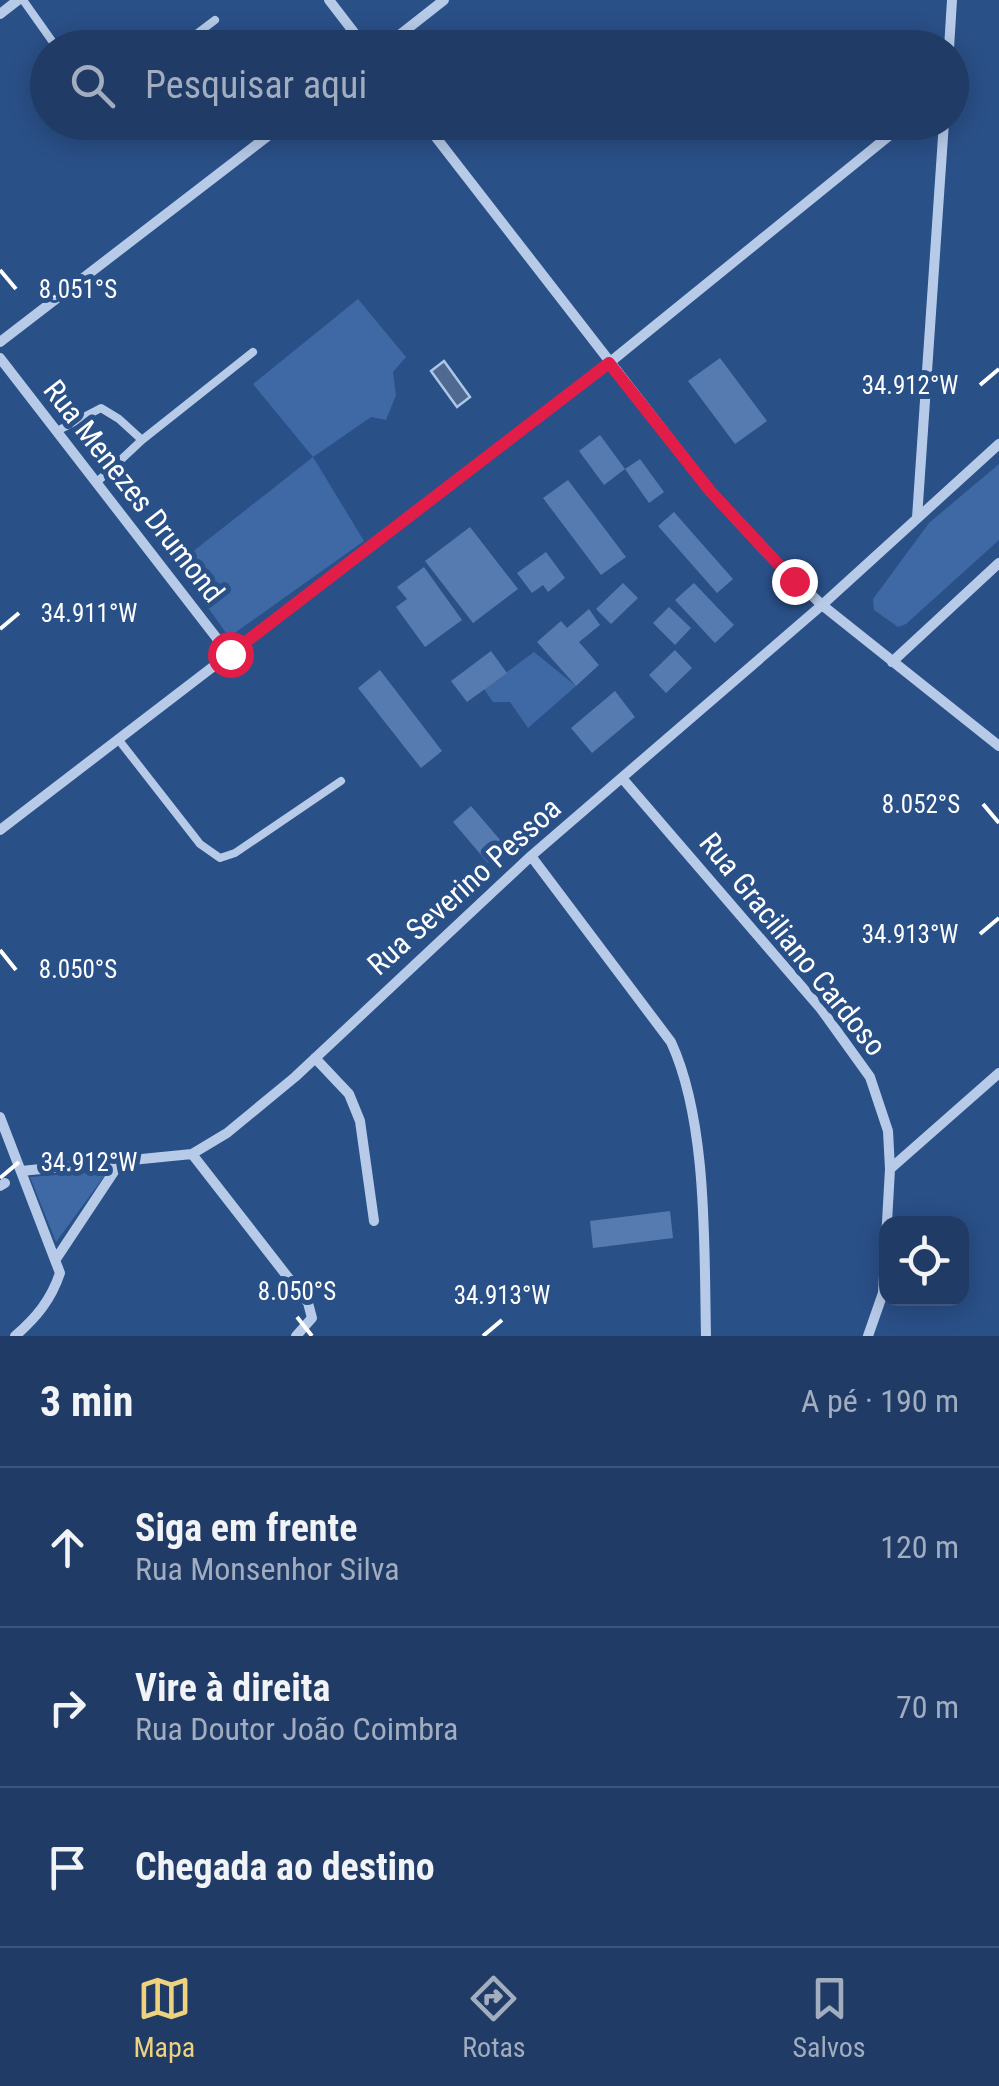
<!DOCTYPE html>
<html lang="pt">
<head>
<meta charset="utf-8">
<style>
  :root { --surface:#203c66; --page:#2d476f; --text:#f1f3f6; --muted:#a2adbf; --line:#3d567a; --accent:#efd27e }
  body { margin:0; font-family:"Roboto Condensed",sans-serif; background:var(--page); color:var(--text) }
  .controls { position:absolute; right:30px; bottom:30px; display:grid; overflow:hidden; border-radius:20px; box-shadow:0 5px 25px #0003 }
  .controls button { width:90px; height:90px; display:grid; place-items:center; padding:0; border:0; border-bottom:2px solid var(--line); background:var(--surface); color:var(--text); font:50px sans-serif }
  .stop { position:absolute; width:30px; height:30px; margin:-22px; border:8px solid #e11d48; border-radius:50%; background:#fff }
  .stop.end { background:#e11d48; border-color:#fff; box-shadow:0 2px 10px #0008 }
  .list { margin:0; padding:0; list-style:none }
  h2 { display:flex; justify-content:space-between; align-items:center; height:130px; margin:0; padding:0 40px; font-size:42px }
  h2 small { font-size:32px; font-weight:400; color:var(--muted) }
  .list li { display:grid; grid-template-columns:65px 1fr auto; gap:30px; align-items:center; box-sizing:border-box; height:160px; padding:0 40px; border-top:2px solid var(--line) }
  .list b { display:block; font-size:38px; white-space:nowrap }
  .list p { margin:0; font-size:32px; white-space:nowrap; color:var(--muted) }
  .list em { font-size:32px; font-style:normal; color:var(--muted) }
  .icon { flex:none; width:55px; height:55px; fill:none; stroke:currentColor; stroke-width:2; stroke-linecap:round; stroke-linejoin:round }
  .map { position:relative; flex:none; width:999px; height:1336px; overflow:hidden }
  .search { position:absolute; background:var(--surface); box-shadow:0 5px 25px #0003; left:30px; right:30px; top:30px; height:110px; display:flex; align-items:center; gap:25px; box-sizing:border-box; padding:0 35px; border-radius:55px; color:var(--muted); font-size:38px }
  .sheet { height:610px; background:var(--surface) }
  nav { display:flex; justify-content:space-around; align-items:center; box-sizing:border-box; height:140px; border-top:2px solid var(--line); background:var(--surface); font-size:28px; color:var(--muted) }
  nav a { display:grid; justify-items:center; gap:5px }
  nav .on { color:var(--accent) }
  .map>svg:first-child { display:block }
  .green { fill:#3f69a4 }
  .water { fill:#506991; stroke:#acc6e8; stroke-width:2.5 }
  .building { fill:#567bb1 }
  .lines { fill:none; stroke-linecap:round; stroke-linejoin:round }
  .service { stroke:#b7cbe8; stroke-width:8 }
  .minor { stroke:#b7cbe8; stroke-width:10 }
  .route { stroke:#e11d48; stroke-width:12 }
  .ticks { fill:none; stroke:#fff; stroke-width:4 }
  .labels { text-anchor:middle; dominant-baseline:central; stroke-width:10; stroke-linejoin:round; paint-order:stroke }
  .street-label { font-size:30px; fill:#fff; stroke:#2a5088 }
  .ticks-label { font-size:25px; text-anchor:middle; fill:#fff; stroke:#2a5088; stroke-width:10; stroke-linejoin:round; paint-order:stroke }
</style>
</head>
<body>
<div class="map">
<svg width="999" height="1336" viewBox="0 0 999 1336">
  <rect width="100%" height="100%" fill="#2a5088"/>
  <path class="green" d="M358,299L406,357L393,372L396,395L386,420L371,417L313,457L364,541L229,637L177,564L313,457L253,384Z
    M999,464V540L906,624L898,627L874,610L873,599L929,523Z
    M534,652L576,686L528,728L510,702H493L484,689Z
    M108,1171L56,1242L30,1177Z"/>
  <path class="water" d="M444,361L470,397L457,407L431,371Z"/>
  <path class="building" d="M720,358L767,421L735,444L688,381Z
    M600,435L625,469L604,485L579,451Z
    M640,459L664,492L649,503L625,469Z
    M568,480L626,557L601,575L543,498Z
    M674,512L733,579L717,593L658,526Z
    M470,527L518,589L473,623L425,561Z
    M546,552L565,578L548,592L543,585L532,593L517,573Z
    M424,567L462,620L425,647L396,607L407,599L397,587Z
    M623,583L638,598L611,624L596,609Z
    M694,583L734,625L715,643L675,600Z
    M669,607L691,628L675,645L653,623Z
    M589,609L600,625L579,642L599,665L576,686L537,642L561,621L567,628Z
    M675,650L692,668L666,693L649,675Z
    M491,651L507,673L467,702L451,681Z
    M380,670L442,751L421,768L358,688Z
    M615,691L635,717L592,753L571,728Z
    M471,806L507,848L488,863L453,822Z
    M670,1211L673,1238L593,1248L590,1221Z"/>
  <g class="lines">
    <path class="service" d="M23,0L57,48
      M178,48L215,20
      M57,431L101,408L119,419L142,440
      M96,483L142,440L253,352
      M118,739L200,844L220,858L235,853L341,781"/>
    <path class="minor" d="M329,0L366,48
      M0,14L18,0
      M383,48L444,0
      M949,48L952,0
      M424,122L711,492L764,550L822,605L999,746
      M0,342L286,122
      M0,358L229,654
      M917,518L944,122
      M892,662L999,563
      M622,778L821,1009L870,1077L888,1131L890,1169L883,1293L868,1336
      M0,830L609,363L906,122
      M531,856L671,1042C708,1122 704,1248 706,1336
      M315,1058L349,1094L360,1121L374,1221
      M0,1117L60,1273C51,1300 36,1318 15,1336
      M192,1154L308,1303L312,1318L296,1336
      M890,1169L999,1073
      M21,1171L192,1154L227,1133L295,1077L531,856L822,605L999,444
      M0,1186L5,1183
      M56,1259L121,1161"/>
  </g>
  <g class="lines">
    <path class="route" d="M230,654L609,363L711,492L794,581"/>
  </g>
  <path class="ticks" d="M0,270L16,289M980,385L999,369M0,629L19,613M983,804L999,823M980,934L999,918M0,950L16,970M0,1178L19,1162M297,1317L312,1336M483,1336L502,1320"/>
  <g class="labels">
    <g class="street-label">
      <text transform="translate(134 491) rotate(52)">Rua Menezes Drumond</text>
      <text transform="translate(464 886) rotate(-42)">Rua Severino Pessoa</text>
      <text transform="translate(793 944) rotate(51)">Rua Graciliano Cardoso</text>
    </g>
  </g>
  <g class="ticks-label">
    <text x="78" y="298">8.051°S</text>
    <text x="910" y="394">34.912°W</text>
    <text x="89" y="622">34.911°W</text>
    <text x="921" y="813">8.052°S</text>
    <text x="910" y="943">34.913°W</text>
    <text x="78" y="978">8.050°S</text>
    <text x="89" y="1171">34.912°W</text>
    <text x="297" y="1300">8.050°S</text>
    <text x="502" y="1304">34.913°W</text>
  </g>
</svg>
<div class="controls">
<button><svg class="icon" aria-label="locate" viewBox="0 0 24 24"><circle cx="12" cy="12" r="6"/><path d="M12 2v4M12 18v4M2 12h4M18 12h4"/></svg></button>
</div>
<div class="stop" style="left:230px;top:654px"></div>
<div class="stop end" style="left:794px;top:581px"></div>
<div class="search"><svg class="icon" aria-label="search" viewBox="0 0 24 24"><circle cx="10" cy="10" r="6"/><path d="M15 15l6 6"/></svg>Pesquisar aqui</div>
</div>
<section class="sheet">
<h2>3 min<small>A pé · 190 m</small></h2>
<ul class="list">
<li><svg class="icon" aria-label="ahead" viewBox="0 0 24 24"><path d="M12 20V5M6 11l6-6 6 6"/></svg><div><b>Siga em frente</b><p>Rua Monsenhor Silva</p></div><em>120 m</em></li>
<li><svg class="icon" aria-label="right" viewBox="0 0 24 24"><path d="M7 20v-9h11M14 6l5 5-5 5"/></svg><div><b>Vire à direita</b><p>Rua Doutor João Coimbra</p></div><em>70 m</em></li>
<li><svg class="icon" aria-label="arrive" viewBox="0 0 24 24"><path d="M6 21V4h12l-3 4 3 4H6"/></svg><div><b>Chegada ao destino</b></div></li>
</ul>
</section>
<nav>
<a class="on"><svg class="icon" aria-label="map" viewBox="0 0 24 24"><path d="M3 6l6-2 6 2 6-2v14l-6 2-6-2-6 2zM9 4v14M15 6v14"/></svg>Mapa</a>
<a><svg class="icon" aria-label="directions" viewBox="0 0 24 24"><path d="M12 3l9 9-9 9-9-9zM9 14v-3h6M13 9l2 2-2 2"/></svg>Rotas</a>
<a><svg class="icon" aria-label="saved" viewBox="0 0 24 24"><path d="M7 4h10v16l-5-4-5 4z"/></svg>Salvos</a>
</nav>
</body>
</html>
